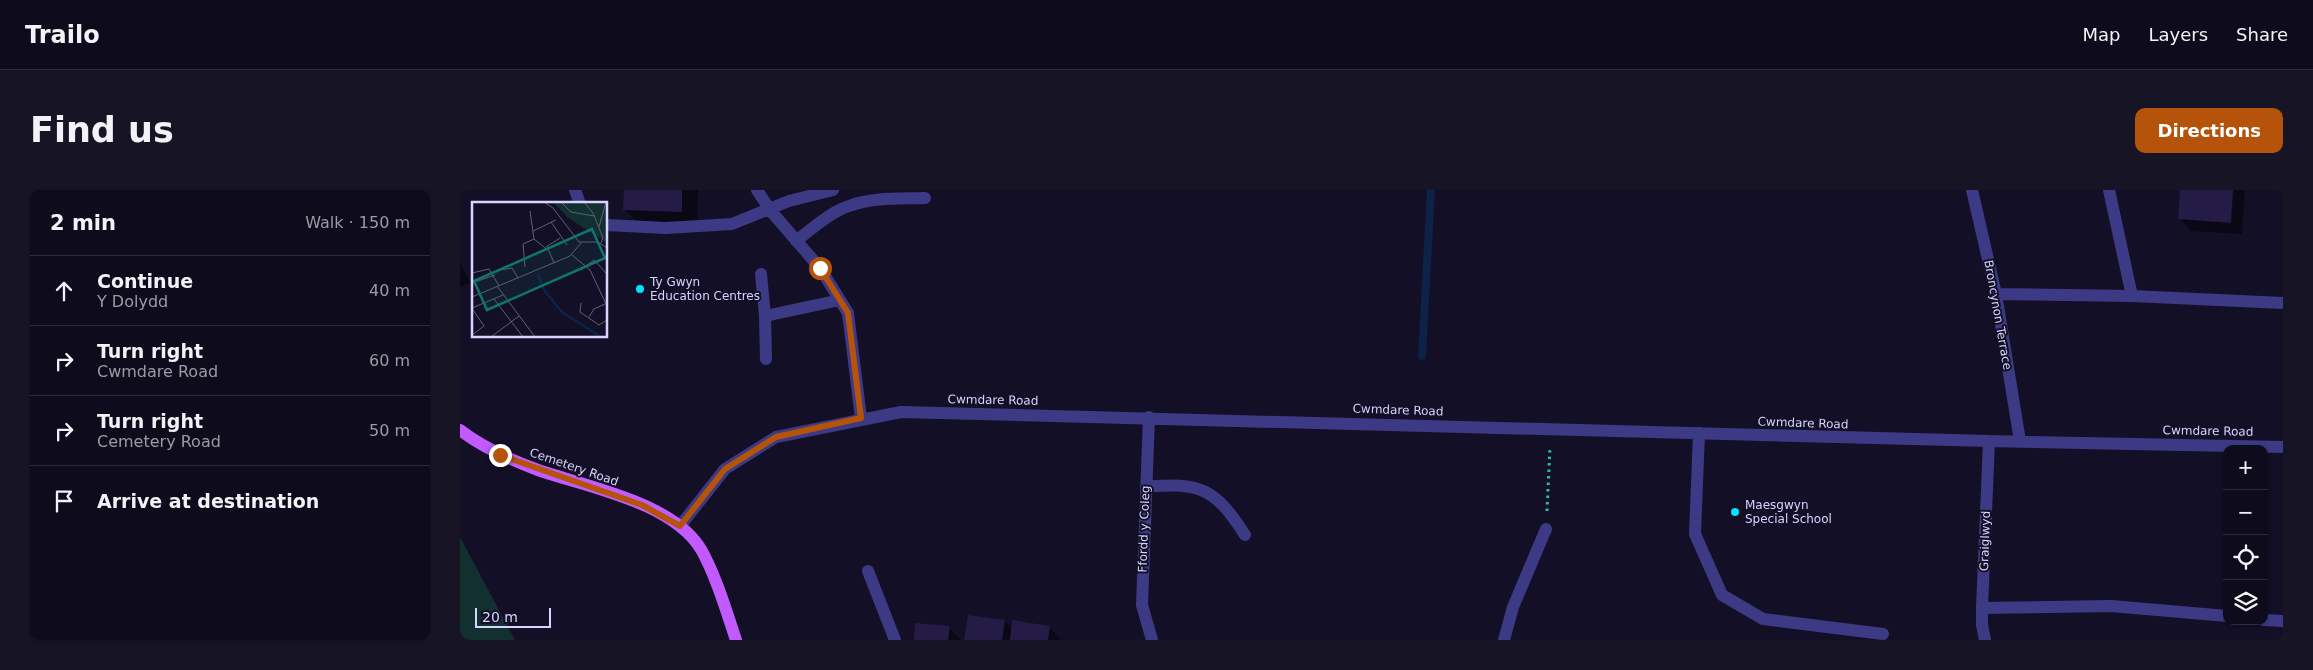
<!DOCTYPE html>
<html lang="en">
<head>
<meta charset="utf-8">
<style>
  :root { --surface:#0e0b1c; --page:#171425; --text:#f1f3f6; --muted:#9b9ba3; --line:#2e2b3b; --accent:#b45309 }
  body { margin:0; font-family:"DejaVu Sans",sans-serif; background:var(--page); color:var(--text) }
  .controls { position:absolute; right:15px; bottom:15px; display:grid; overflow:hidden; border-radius:10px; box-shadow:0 1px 4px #0004 }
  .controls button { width:45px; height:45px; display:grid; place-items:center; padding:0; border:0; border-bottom:1px solid var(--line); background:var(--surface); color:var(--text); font:25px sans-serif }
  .scale { position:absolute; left:15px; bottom:12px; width:76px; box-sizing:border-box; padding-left:5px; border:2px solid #d9d4ff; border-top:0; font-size:14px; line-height:18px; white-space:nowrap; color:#d9d4ff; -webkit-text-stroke:4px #130f26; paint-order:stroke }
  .stop { position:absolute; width:15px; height:15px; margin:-11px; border:4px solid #b45309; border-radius:50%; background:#fff }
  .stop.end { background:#b45309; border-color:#fff; box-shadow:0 1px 5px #0008 }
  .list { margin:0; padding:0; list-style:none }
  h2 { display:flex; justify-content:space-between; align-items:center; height:65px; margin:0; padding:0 20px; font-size:21px }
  h2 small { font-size:16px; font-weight:400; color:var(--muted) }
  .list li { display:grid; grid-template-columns:32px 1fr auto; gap:15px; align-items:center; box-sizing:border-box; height:70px; padding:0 20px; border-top:1px solid var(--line) }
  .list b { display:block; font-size:19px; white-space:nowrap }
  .list p { margin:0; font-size:16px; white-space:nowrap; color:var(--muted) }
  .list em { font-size:16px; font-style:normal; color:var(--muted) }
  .icon { flex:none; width:28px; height:28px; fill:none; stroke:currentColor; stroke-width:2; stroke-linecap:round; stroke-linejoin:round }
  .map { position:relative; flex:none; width:1823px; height:450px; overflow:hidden; border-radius:10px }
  header { display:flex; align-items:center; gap:30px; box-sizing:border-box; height:70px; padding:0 25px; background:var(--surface); border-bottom:1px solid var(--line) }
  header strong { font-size:24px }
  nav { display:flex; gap:28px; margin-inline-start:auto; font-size:18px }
  .intro { display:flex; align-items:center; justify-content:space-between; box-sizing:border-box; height:120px; padding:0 30px }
  h1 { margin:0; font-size:35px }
  .button { padding:12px 22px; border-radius:10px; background:var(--accent); color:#fff; font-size:18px; font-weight:700 }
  main { display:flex; gap:30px; padding:0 30px }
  aside { flex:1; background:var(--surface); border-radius:10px; box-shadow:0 1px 4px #0004 }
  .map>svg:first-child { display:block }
  .green { fill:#12302f }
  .shadow { fill:#0007 }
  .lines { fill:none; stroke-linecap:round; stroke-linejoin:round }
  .stream { stroke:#0c2248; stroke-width:8 }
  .building { fill:#241b47 }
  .path { stroke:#2fb8b0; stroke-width:3; stroke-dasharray:2.5 4; stroke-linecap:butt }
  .minor { stroke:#3d3a85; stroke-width:12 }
  .major { stroke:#c25bff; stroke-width:12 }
  .route { stroke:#b45309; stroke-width:6 }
  .poi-dot { fill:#00e5ff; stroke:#130f26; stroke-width:2 }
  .labels { text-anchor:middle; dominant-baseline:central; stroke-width:4; stroke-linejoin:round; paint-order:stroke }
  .poi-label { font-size:12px; fill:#d9d4ff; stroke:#130f26; text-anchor:start }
  .street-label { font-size:12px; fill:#d9d4ff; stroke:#130f26 }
  .inset-river { fill:none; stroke:#0c2248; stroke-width:2.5 }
  .inset-road { fill:none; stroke:#625e7d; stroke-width:1 }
  .view { fill:#0f766e; fill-opacity:0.15; stroke:#0f766e; stroke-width:2.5 }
  .inset-edge { fill:none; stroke:#d9d4ff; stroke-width:2.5 }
</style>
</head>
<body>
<header>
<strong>Trailo</strong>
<nav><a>Map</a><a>Layers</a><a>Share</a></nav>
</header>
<div class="intro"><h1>Find us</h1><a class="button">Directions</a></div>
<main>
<aside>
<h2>2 min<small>Walk · 150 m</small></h2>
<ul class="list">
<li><svg class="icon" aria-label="ahead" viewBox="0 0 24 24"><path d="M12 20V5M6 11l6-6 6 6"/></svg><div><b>Continue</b><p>Y Dolydd</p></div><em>40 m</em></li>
<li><svg class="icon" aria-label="right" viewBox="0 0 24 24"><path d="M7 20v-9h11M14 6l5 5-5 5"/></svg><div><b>Turn right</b><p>Cwmdare Road</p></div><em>60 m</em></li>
<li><svg class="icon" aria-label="right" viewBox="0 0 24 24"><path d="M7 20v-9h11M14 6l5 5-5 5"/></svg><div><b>Turn right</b><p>Cemetery Road</p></div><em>50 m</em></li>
<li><svg class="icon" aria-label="arrive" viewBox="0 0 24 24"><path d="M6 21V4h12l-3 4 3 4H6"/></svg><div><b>Arrive at destination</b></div></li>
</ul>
</aside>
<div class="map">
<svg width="1823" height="450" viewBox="0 0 1823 450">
  <rect width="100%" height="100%" fill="#130f26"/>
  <path class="green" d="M0,347L55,450H0Z"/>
  <path class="shadow" d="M165,0H238L237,38L181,36L165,20Z
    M1721,0H1785L1782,44L1731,41L1720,29Z
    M0,72L10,93L0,97Z
    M545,431L553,439L589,437L601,450H506Z
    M489,438L501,450H455Z"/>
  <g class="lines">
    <path class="stream" d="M962,166L971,0"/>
  </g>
  <path class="building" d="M164,0H222V22L163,20Z
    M1720,0H1773L1771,33L1718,29Z
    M508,425L545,430L542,450H504Z
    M552,430L590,436L588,450H550Z
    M455,433L490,436L488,450H454Z"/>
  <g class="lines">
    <path class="path" d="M1087,321L1090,257"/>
    <path class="minor" d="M115,0L120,14
      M297,0L310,20L360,78L388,123L401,228
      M1512,0L1536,104L1560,251
      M1649,0L1672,106
      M146,35L206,38L272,34L329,11L373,0
      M336,51C353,38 371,21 392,15C415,7 441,9 465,8
      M301,84L305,126
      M1536,104L1672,106L1823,113
      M306,169L305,126L380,110
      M689,227L682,415L692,450
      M1239,243L1235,344L1262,405L1303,429L1423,444
      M686,297C740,292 755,298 785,345
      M220,336L265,279L316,247L441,222L1529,251L1823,257
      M408,381L435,450
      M1522,418L1651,416L1767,426
      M1804,430L1823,431
      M1044,450L1053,417L1086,339
      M1525,450L1522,435V418L1529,251"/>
    <path class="major" d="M0,240C23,258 51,270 78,280C127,297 214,312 242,361C257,389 266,420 276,450"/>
  </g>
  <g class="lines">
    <path class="route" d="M40,265L182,315L220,336L265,279L316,247L401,228L388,123L360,78"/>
  </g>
  <g class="poi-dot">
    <circle cx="180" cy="99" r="5"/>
    <circle cx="1275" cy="322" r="5"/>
  </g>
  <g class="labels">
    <g class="poi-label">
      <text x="190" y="92">Ty Gwyn<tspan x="190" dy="14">Education Centres</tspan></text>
      <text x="1285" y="315">Maesgwyn<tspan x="1285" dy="14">Special School</tspan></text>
    </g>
    <g class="street-label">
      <text transform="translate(1538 125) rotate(80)">Broncynon Terrace</text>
      <text transform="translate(533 210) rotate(1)">Cwmdare Road</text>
      <text transform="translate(938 220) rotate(2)">Cwmdare Road</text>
      <text transform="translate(1343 233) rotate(2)">Cwmdare Road</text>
      <text transform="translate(1748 241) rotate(1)">Cwmdare Road</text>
      <text transform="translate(114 277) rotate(19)">Cemetery Road</text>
      <text transform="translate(684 339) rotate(-88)">Ffordd y Coleg</text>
      <text transform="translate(1525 351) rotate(-88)">Graiglwyd</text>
    </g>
  </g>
  <g transform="translate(12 12)">
    <rect width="135" height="135" fill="#130f26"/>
    <path d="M81,0H135V41L95,15Z" fill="#12302f"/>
    <path class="inset-river" d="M66,73L72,88L90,110L129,135"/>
    <path class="inset-road" d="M72,0L81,6L107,40H126L135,46M89,0L99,10L122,14M112,0L121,11L131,36L129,41M58,9L62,37M79,20L95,43M127,25L134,0M61,29L84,18M62,37L77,49L82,61M74,45L88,36M100,53L118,68L135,104M53,65L51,42L62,37M28,68L40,66L46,76M109,68L122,58L135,72M0,71L17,67L27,84M0,81L23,73M25,84L63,135M0,95L98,54L109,41M22,97L51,135M109,101L108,110L127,123L135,118M0,106L31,93M117,115L122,107L133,102M0,133L12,124L1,108M19,135L47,114"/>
    <path class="view" d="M120,27L133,56L15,108L2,79Z"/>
    <rect width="135" height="135" class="inset-edge"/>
  </g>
</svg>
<div class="controls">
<button>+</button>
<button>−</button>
<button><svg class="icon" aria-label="locate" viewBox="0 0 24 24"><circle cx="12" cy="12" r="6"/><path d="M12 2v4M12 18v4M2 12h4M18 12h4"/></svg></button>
<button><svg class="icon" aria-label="layers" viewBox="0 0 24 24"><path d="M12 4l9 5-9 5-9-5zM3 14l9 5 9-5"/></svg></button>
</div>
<div class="scale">20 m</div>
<div class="stop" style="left:360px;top:78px"></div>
<div class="stop end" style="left:40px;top:265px"></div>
</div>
</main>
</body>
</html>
